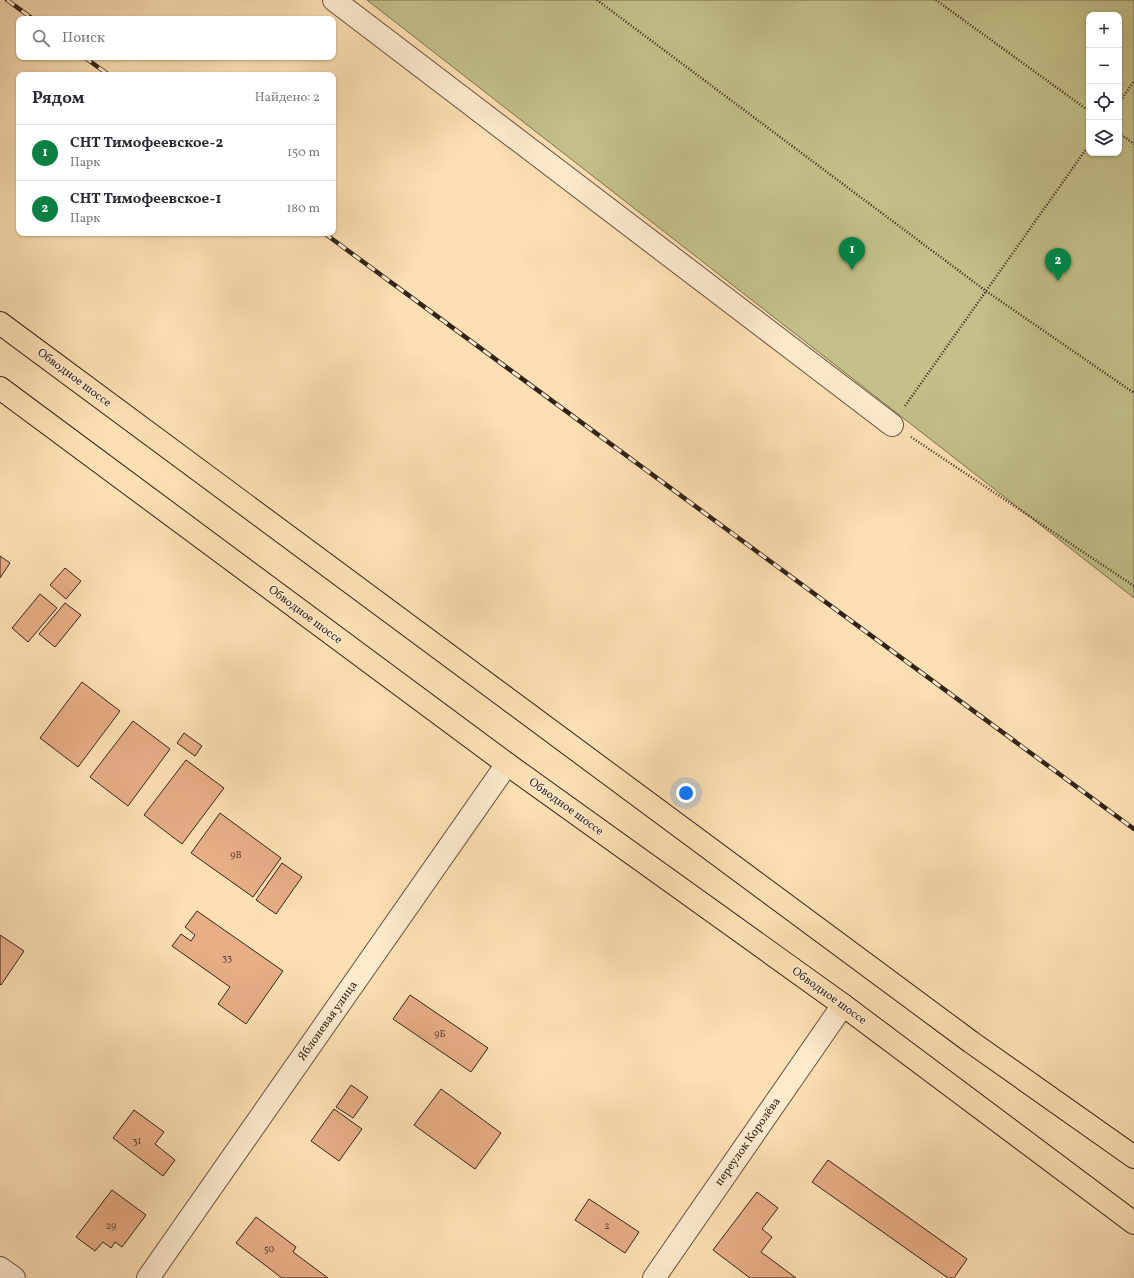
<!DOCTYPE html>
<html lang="ru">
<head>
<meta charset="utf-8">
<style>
  :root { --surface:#fff; --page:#f7f7f7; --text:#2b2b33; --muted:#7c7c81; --line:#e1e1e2; --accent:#0b8043 }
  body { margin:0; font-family:Vollkorn,serif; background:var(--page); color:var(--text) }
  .controls { position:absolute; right:12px; top:12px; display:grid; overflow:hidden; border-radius:8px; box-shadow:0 1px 3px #0004 }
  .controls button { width:36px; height:36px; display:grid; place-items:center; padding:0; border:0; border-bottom:1px solid var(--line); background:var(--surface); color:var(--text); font:20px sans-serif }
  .you { position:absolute; left:686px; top:793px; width:14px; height:14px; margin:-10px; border:3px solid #fff; border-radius:50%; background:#1a73e8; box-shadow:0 0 0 6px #1a73e833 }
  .badge { display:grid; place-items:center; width:26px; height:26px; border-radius:50%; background:var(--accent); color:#fff; font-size:13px; font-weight:700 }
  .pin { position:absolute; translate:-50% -33px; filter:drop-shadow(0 1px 2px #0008) }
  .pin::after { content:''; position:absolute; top:21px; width:14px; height:12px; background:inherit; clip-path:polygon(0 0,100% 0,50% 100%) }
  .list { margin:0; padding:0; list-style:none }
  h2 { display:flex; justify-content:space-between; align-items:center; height:52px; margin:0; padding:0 16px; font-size:17px }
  h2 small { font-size:13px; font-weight:400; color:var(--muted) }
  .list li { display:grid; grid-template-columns:26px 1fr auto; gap:12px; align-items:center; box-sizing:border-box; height:56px; padding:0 16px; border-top:1px solid var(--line) }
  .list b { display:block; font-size:15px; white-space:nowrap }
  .list p { margin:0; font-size:13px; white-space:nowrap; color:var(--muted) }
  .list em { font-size:13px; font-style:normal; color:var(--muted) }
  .icon { flex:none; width:22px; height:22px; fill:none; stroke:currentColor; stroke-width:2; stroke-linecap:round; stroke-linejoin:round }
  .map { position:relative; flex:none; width:1134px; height:1278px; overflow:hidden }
  .search { position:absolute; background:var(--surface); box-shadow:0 1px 3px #0004; left:16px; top:16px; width:320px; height:44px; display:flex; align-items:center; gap:10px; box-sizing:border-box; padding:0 14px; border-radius:8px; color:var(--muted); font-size:15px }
  .panel { position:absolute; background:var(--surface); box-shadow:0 1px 3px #0004; left:16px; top:72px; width:320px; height:164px; border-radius:8px }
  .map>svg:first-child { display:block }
  .green { fill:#c3c189; stroke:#7c7252; fill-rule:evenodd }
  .building { fill:#e7ae86; stroke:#34231a }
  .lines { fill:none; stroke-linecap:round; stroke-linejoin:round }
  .minor-casing { stroke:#665240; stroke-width:24 }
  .major-casing { stroke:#34231a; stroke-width:24 }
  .path { stroke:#34231a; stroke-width:2.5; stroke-dasharray:1 2; stroke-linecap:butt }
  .minor { stroke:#fdebce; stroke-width:22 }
  .major { stroke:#fce0b3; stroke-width:22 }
  .rail-casing { stroke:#34231a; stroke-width:4.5 }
  .rail { stroke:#fdebce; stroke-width:3; stroke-dasharray:9; stroke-linecap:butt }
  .labels { text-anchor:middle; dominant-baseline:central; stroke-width:3; stroke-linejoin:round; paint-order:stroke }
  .number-label { font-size:10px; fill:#614635 }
  .street-label { font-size:12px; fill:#34231a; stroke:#fdebce }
</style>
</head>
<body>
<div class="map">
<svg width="1134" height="1278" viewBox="0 0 1134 1278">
  <rect width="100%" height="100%" fill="#fce0b3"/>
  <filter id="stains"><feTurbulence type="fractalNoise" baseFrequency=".005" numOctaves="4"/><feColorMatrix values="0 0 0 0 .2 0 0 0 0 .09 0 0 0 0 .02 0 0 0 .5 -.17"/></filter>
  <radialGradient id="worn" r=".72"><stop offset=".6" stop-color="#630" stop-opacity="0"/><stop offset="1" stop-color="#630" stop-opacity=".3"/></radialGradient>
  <path class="green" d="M367,0H1134V598ZM1089,15H1119V153H1089Z"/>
  <path class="building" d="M0,556L10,563L0,578Z
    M65,568L81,581L66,599L50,585Z
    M40,594L57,608L28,642L12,628Z
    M65,603L81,615L55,647L39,634Z
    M82,682L120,711L78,767L40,738Z
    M133,721L170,749L128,806L90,777Z
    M184,733L202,746L195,756L177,743Z
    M186,760L224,788L182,844L144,815Z
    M220,813L281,858L253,897L191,853Z
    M282,863L302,877L276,914L256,900Z
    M197,911L283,971L246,1024L218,1004L230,987L172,946L181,934L191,941L195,935L185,927Z
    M0,935L24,951L1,985L0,984Z
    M410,995L488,1048L471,1072L393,1019Z
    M351,1085L368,1097L353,1118L336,1107Z
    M441,1089L501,1133L475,1169L414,1125Z
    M334,1109L362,1129L339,1161L311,1141Z
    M134,1110L164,1132L155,1144L175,1160L163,1176L113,1138Z
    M828,1160L967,1259L954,1278H948L812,1182Z
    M112,1190L146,1215L122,1247L115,1242L111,1248L103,1242L95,1251L76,1237Z
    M757,1192L778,1208L762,1229L772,1237L761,1252L796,1278H750L713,1250Z
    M589,1199L639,1232L625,1253L575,1220Z
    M256,1217L296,1247L293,1252L328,1278H282L236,1243Z"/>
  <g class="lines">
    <defs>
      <path id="minor" d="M334,0L892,425
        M0,1268L14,1278
        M148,1278L507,764
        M654,1278L843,1005"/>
      <path id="major" d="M0,323L971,1042L1134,1157
        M0,388L507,764L843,1005L1134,1223"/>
    </defs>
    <use href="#minor" class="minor-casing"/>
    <use href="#major" class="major-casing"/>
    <path class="path" d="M597,0L986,291L1134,393
      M936,0L1089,111
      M1119,103L1134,81
      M1119,133L1134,144
      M905,406L1089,145
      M911,437L1134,586"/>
    <use href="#minor" class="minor"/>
    <use href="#major" class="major"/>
    <defs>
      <path id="rail" d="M7,0L33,19
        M84,57L109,75
        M324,233L1134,829"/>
    </defs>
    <use href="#rail" class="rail-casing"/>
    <use href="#rail" class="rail"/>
  </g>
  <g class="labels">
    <g class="number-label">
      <text x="236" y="855">9В</text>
      <text x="227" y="958">33</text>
      <text x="440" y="1034">9Б</text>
      <text x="137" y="1141">31</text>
      <text x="111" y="1226">29</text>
      <text x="607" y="1226">2</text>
      <text x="269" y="1249">50</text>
    </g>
    <g class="street-label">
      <text transform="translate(74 378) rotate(37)">Обводное шоссе</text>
      <text transform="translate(305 615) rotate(37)">Обводное шоссе</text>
      <text transform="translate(566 807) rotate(36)">Обводное шоссе</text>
      <text transform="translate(829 996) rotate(36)">Обводное шоссе</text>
      <text transform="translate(328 1021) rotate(-55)">Яблоневая улица</text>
      <text transform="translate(748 1142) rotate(-55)">переулок Королёва</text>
    </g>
  </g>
  <rect width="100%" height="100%" filter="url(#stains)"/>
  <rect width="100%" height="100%" fill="url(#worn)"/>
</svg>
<div class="controls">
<button>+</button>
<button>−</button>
<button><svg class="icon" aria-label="locate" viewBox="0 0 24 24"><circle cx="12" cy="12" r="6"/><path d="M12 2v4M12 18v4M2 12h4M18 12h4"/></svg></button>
<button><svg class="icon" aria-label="layers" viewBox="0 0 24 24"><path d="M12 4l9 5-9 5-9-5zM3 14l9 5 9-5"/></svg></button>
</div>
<div class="you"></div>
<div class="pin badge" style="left:852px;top:270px">1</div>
<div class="pin badge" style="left:1058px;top:281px">2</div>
<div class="search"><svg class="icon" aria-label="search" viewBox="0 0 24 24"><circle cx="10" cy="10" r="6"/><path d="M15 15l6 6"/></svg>Поиск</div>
<section class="panel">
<h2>Рядом<small>Найдено: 2</small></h2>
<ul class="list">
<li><span class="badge">1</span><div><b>СНТ Тимофеевское-2</b><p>Парк</p></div><em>150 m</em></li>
<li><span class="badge">2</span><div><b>СНТ Тимофеевское-1</b><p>Парк</p></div><em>180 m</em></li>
</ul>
</section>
</div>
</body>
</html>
